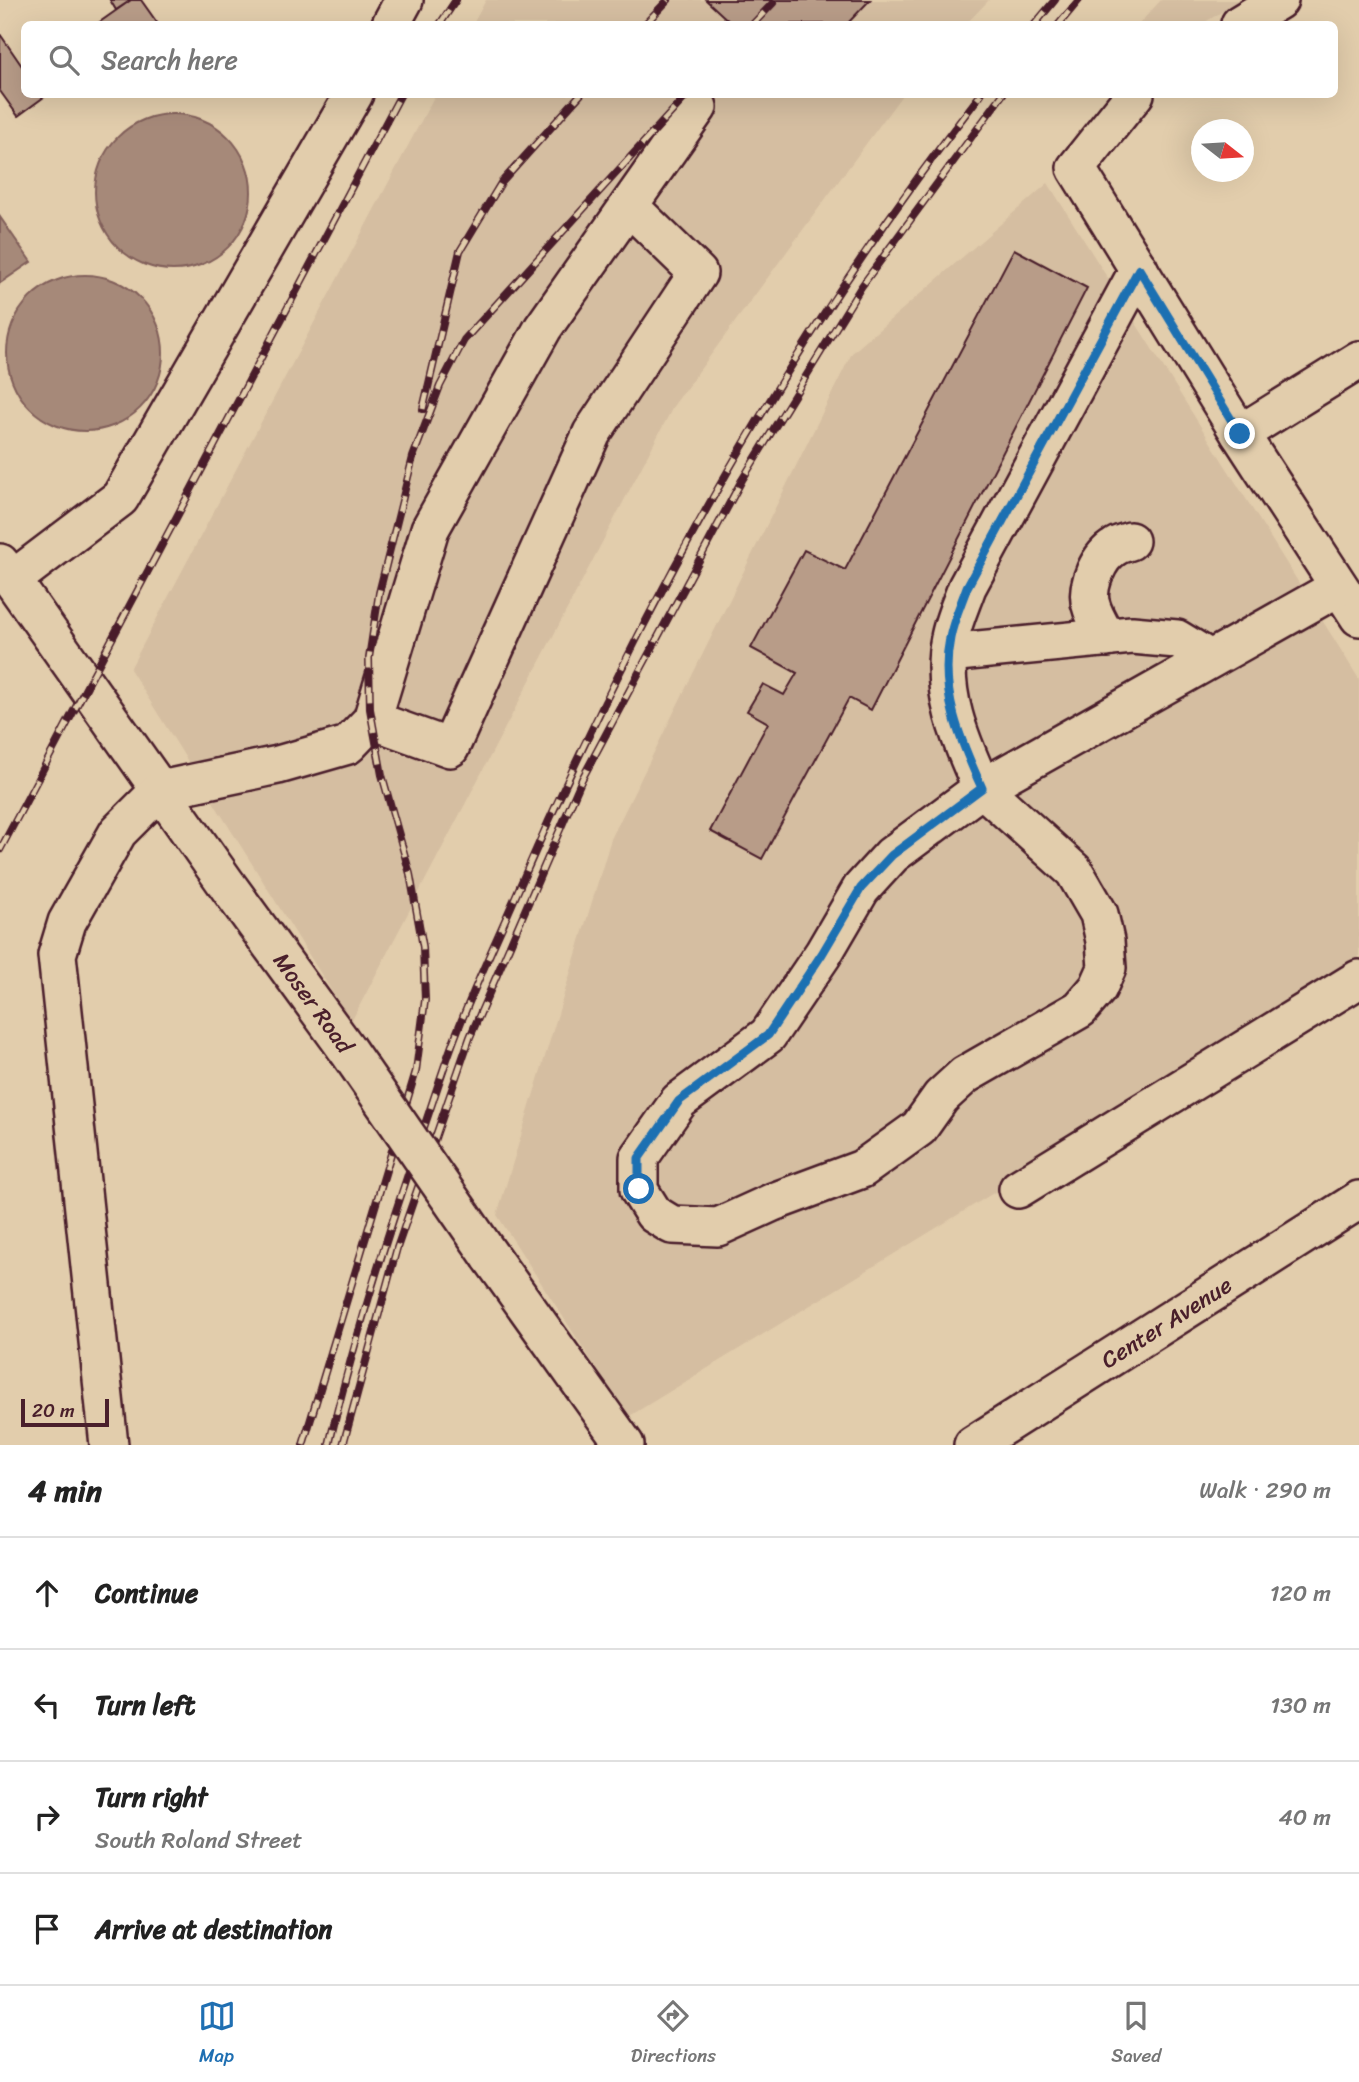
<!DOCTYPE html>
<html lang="en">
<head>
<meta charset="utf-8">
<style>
  :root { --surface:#fff; --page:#f2f2f2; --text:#222; --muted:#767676; --line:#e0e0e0; --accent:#1f6fb2 }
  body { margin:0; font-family:Sriracha,sans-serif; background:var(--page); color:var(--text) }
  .compass { position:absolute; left:1191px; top:119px; width:63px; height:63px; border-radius:50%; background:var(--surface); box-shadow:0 7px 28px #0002; rotate:107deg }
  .scale { position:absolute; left:21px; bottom:18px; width:88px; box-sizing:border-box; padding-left:7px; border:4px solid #4a1f2b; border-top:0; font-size:19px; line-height:24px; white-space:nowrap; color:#4a1f2b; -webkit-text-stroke:5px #e2cdac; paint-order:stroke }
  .stop { position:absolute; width:21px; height:21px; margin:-16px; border:5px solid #1f6fb2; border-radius:50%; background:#fff }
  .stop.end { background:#1f6fb2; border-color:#fff; box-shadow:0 2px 7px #0008 }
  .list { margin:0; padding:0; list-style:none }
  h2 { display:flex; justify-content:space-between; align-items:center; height:91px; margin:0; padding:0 28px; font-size:30px }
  h2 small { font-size:23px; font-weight:400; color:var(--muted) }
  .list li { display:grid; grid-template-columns:46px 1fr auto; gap:21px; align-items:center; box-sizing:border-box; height:112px; padding:0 28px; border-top:2px solid var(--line) }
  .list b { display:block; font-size:26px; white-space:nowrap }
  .list p { margin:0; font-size:23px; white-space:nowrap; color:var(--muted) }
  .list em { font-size:23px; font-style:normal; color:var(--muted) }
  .icon { flex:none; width:38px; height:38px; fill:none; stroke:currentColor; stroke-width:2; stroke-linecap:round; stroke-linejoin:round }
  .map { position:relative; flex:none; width:1359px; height:1445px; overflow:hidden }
  .search { position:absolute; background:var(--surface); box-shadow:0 7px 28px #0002; left:21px; right:21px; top:21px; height:77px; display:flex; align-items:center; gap:18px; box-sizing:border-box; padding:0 24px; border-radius:10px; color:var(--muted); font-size:26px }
  .sheet { height:539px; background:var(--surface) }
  nav { display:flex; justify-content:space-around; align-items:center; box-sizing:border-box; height:98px; border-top:2px solid var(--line); background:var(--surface); font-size:19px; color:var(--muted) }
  nav a { display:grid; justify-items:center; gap:4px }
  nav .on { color:var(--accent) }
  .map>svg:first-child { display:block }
  .built { fill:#d5bea1 }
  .water { fill:#a68979; stroke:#815f5a; stroke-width:2 }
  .building { fill:#b89c88; stroke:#4a1f2b; stroke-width:2 }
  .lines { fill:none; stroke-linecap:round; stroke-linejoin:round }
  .minor-casing { stroke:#4a1f2b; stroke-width:42 }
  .minor { stroke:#e2cdac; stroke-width:37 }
  .rail-casing { stroke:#4a1f2b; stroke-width:8 }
  .rail { stroke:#e2cdac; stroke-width:5; stroke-dasharray:16; stroke-linecap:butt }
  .minor-bridge-casing { stroke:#4a1f2b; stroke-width:42; stroke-linecap:butt }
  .minor-bridge { stroke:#e2cdac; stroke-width:37 }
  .route { stroke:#1f6fb2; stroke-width:9 }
  .labels { text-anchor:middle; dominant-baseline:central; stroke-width:6; stroke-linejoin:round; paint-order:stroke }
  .street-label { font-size:23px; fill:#4a1f2b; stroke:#e2cdac }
</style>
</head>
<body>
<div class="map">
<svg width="1359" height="1445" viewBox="0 0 1359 1445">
  <rect width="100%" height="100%" fill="#e2cdac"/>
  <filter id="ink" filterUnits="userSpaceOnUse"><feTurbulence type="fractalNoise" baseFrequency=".0143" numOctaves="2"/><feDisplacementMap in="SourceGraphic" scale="14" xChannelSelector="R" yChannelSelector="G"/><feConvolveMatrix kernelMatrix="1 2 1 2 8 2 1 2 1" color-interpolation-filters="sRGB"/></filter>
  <g filter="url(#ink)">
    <path class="built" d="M486,0H989L966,24H473Z
      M1161,0H1241L1202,24H1139Z
      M435,95H902L674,405L351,1022L130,669Z
      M1048,183L1359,679V969L628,1417L497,1215L611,839L852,353Z"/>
    <path class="water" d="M95 192a78 78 0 1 1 156 0a78 78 0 1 1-156 0Z
      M0,217L31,262L0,283Z
      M7 353a78 78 0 1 1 156 0a78 78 0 1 1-156 0Z"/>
    <path class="building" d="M110,0H131L116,10Z
      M131,0H141L158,24H97Z
      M706,0H870L847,24H732Z
      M0,34L24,69V94H42L44,97L18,116L0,91Z
      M1014,249L1087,288L871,710L849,698L762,859L710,831L768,723L747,711L763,684L784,695L797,673L751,648L804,550L845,570Z"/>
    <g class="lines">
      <defs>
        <g id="minor">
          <path d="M391,24L404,0"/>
          <path d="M1240,24L1279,0"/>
          <path d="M1135,94L1076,168L1240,434L1359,617"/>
          <path d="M1139,269L967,587C961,604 953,621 950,638C939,691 960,740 982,788L1339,587"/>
          <path d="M1240,434L1359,360"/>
          <path d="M0,563L225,882L346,1048"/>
          <path d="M12,580L120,498L354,94"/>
          <path d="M1107,638C1100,626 1093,615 1090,602C1087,584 1099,556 1115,547C1119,544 1125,543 1130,541"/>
          <path d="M948,653L1132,635L1177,639L1210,659"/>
          <path d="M372,720L450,748L592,433L698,273L629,206"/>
          <path d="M982,788L1074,871L1099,914L1105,941L1107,968L1098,988L1080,1009L965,1075L941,1097L919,1128L862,1169L773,1202L718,1227L672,1225L654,1214L639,1190V1158L679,1101L768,1035L823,954L861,889L892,855Z"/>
          <path d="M1018,1189L1359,979"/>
          <path d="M490,1256L625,1445"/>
          <path d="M109,1445L57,955L67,922L118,832L160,790L278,765L348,745L372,720L430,529L543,328L698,107"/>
          <path id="s1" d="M973,1445L1359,1200"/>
        </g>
      </defs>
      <use href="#minor" class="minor-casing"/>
      <use href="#minor" class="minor"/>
      <defs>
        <path id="rail" d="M440,24L456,0
          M645,24L668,0
          M753,24L773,3
          M1035,24L1055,0
          M1059,24L1079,0
          M423,409L460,251L501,183L581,94
          M0,850L401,94
          M303,1445L416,1071L425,1000L423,947L410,874L382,775L370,709L369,658L379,593L413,457L440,386L464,340L688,94
          M329,1445C354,1339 387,1235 422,1133C434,1099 444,1065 457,1032C476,983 499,935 520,886C642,605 792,336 981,94
          M343,1445L397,1248L470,1037L582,779L742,480L861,287L1003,94"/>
      </defs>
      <use href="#rail" class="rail-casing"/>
      <use href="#rail" class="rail"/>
      <defs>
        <path id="minor-bridge" d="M346,1048L490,1256"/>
      </defs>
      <use href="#minor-bridge" class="minor-bridge-casing"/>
      <use href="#minor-bridge" class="minor-bridge"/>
    </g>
  </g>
  <g class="lines" filter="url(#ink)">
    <path class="route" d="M639,1189V1158L679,1101L768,1035L822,954L861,888L892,855L982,788C960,740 939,691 950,638C953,621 961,604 967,587L1139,269L1240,434"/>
  </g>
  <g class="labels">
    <g class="street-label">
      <text transform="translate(313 1003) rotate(54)">Moser Road</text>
      <text stroke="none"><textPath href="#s1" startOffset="229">Center Avenue</textPath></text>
    </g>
  </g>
</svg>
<svg class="compass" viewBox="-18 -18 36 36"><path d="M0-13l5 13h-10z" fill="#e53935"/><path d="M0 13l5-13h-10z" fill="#767676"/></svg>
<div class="scale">20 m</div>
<div class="stop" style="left:639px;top:1189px"></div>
<div class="stop end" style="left:1240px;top:434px"></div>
<div class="search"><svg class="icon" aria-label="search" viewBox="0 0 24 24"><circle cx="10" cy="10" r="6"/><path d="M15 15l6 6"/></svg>Search here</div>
</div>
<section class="sheet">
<h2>4 min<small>Walk · 290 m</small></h2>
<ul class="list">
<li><svg class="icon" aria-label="ahead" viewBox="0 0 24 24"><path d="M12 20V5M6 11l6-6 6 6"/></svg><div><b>Continue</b></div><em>120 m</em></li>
<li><svg class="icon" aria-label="left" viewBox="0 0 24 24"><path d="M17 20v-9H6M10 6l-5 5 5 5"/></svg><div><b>Turn left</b></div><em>130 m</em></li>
<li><svg class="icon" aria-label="right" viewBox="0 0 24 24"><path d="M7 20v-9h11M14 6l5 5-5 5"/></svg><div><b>Turn right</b><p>South Roland Street</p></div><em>40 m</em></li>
<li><svg class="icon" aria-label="arrive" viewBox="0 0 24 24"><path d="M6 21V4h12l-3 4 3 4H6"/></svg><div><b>Arrive at destination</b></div></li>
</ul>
</section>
<nav>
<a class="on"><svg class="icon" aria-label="map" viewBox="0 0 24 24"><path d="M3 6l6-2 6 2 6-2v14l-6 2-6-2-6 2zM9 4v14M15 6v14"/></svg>Map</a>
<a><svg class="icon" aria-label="directions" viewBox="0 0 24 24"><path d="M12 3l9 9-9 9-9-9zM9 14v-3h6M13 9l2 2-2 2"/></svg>Directions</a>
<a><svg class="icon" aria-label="saved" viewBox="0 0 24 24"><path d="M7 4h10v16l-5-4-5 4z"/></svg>Saved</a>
</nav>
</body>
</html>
